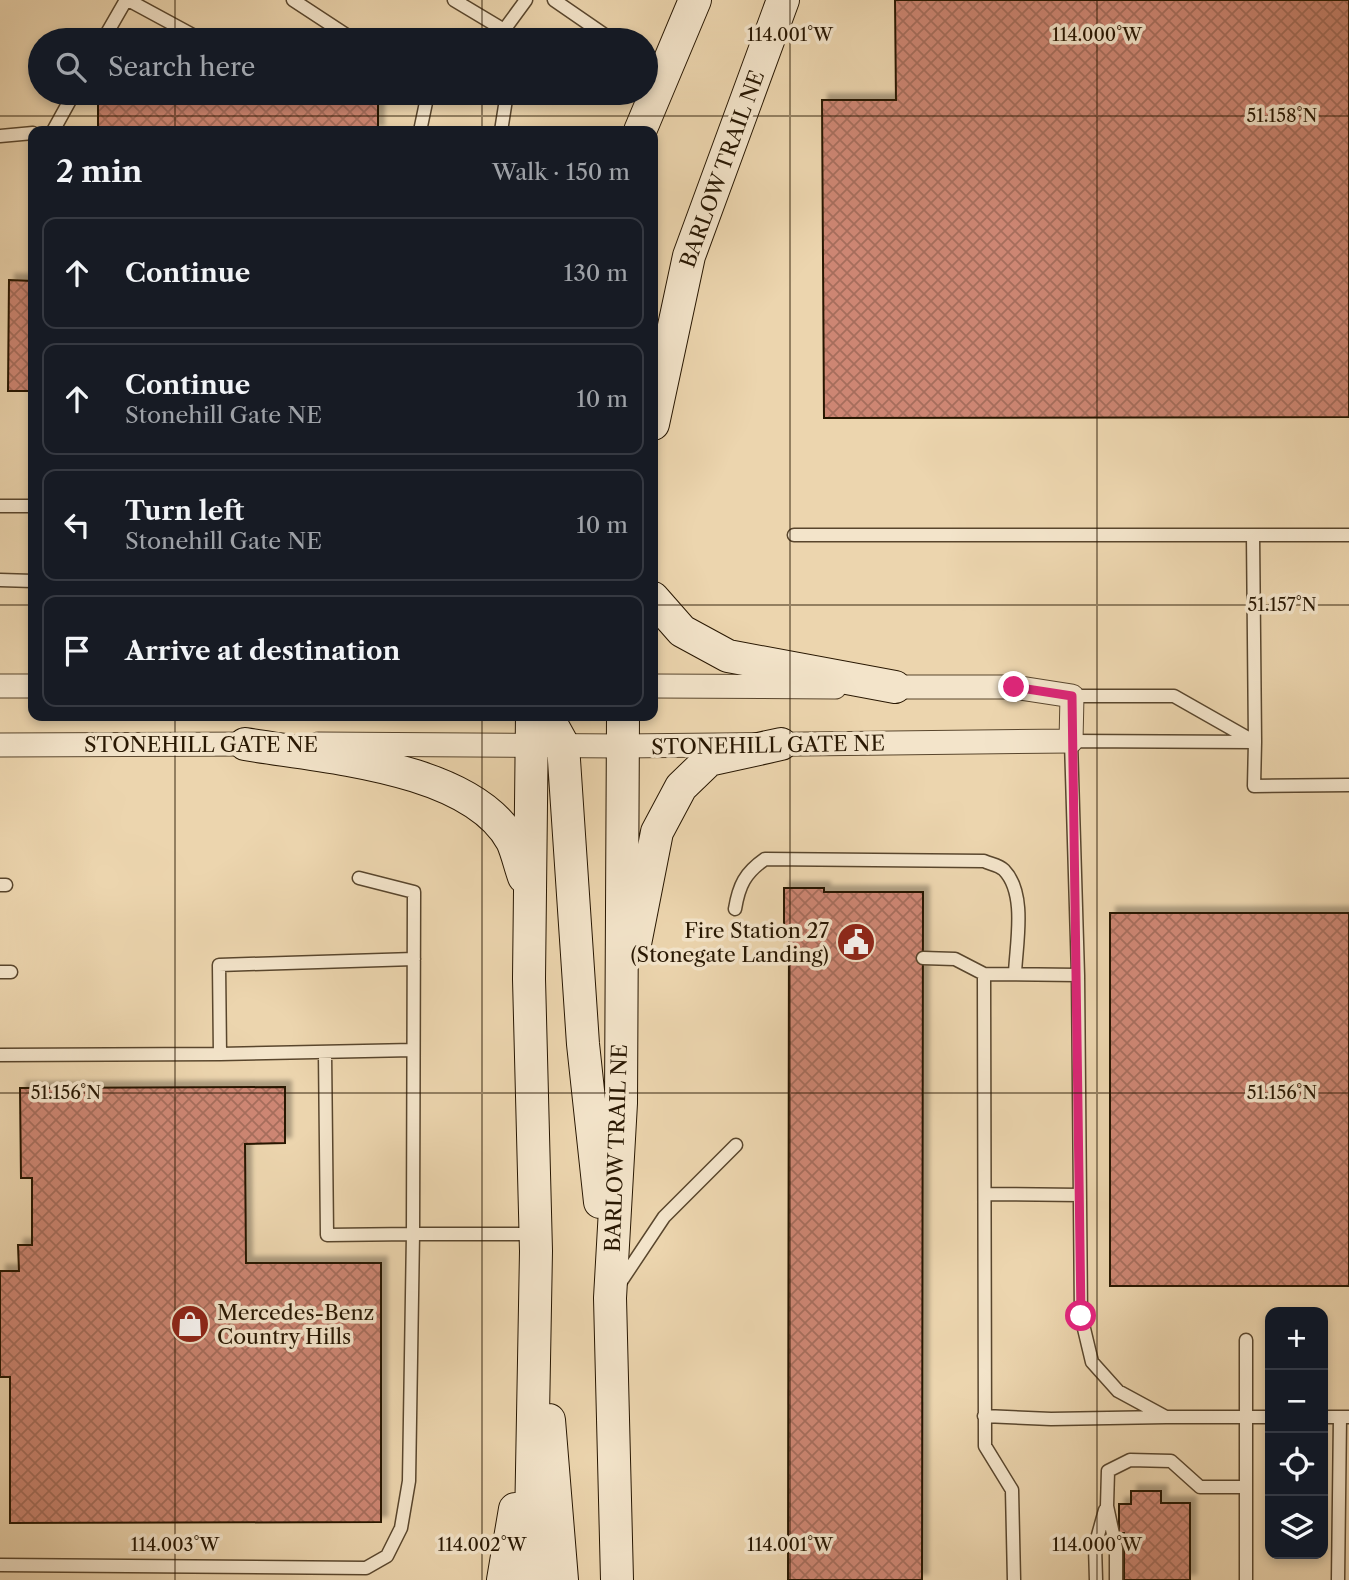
<!DOCTYPE html>
<html lang="en">
<head>
<meta charset="utf-8">
<style>
  :root { --surface:#171b24; --page:#242831; --text:#f1f3f6; --muted:#9ea1a6; --line:#363941 }
  body { margin:0; font-family:"Libre Caslon Text",serif; background:var(--page); color:var(--text) }
  .controls { position:absolute; right:21px; bottom:21px; display:grid; overflow:hidden; border-radius:14px; box-shadow:0 4px 10px #0003 }
  .controls button { width:63px; height:63px; display:grid; place-items:center; padding:0; border:0; border-bottom:2px solid var(--line); background:var(--surface); color:var(--text); font:35px sans-serif }
  .stop { position:absolute; width:21px; height:21px; margin:-16px; border:5px solid #db2777; border-radius:50%; background:#fff }
  .stop.end { background:#db2777; border-color:#fff; box-shadow:0 2px 7px #0008 }
  .list { margin:0; padding:0; list-style:none }
  h2 { display:flex; justify-content:space-between; align-items:center; height:91px; margin:0; padding:0 28px; font-size:30px }
  h2 small { font-size:23px; font-weight:400; color:var(--muted) }
  .list li { display:grid; grid-template-columns:46px 1fr auto; gap:21px; align-items:center; box-sizing:border-box; height:112px; margin:0 14px 14px; padding:0 14px; border:2px solid var(--line); border-radius:14px }
  .list b { display:block; font-size:26px; white-space:nowrap }
  .list p { margin:0; font-size:23px; white-space:nowrap; color:var(--muted) }
  .list em { font-size:23px; font-style:normal; color:var(--muted) }
  .icon { flex:none; width:38px; height:38px; fill:none; stroke:currentColor; stroke-width:2; stroke-linecap:round; stroke-linejoin:round }
  .map { position:relative; flex:none; width:1349px; height:1580px; overflow:hidden }
  .search { position:absolute; background:var(--surface); box-shadow:0 4px 10px #0003; left:28px; top:28px; width:630px; height:77px; display:flex; align-items:center; gap:18px; box-sizing:border-box; padding:0 24px; border-radius:38px; color:var(--muted); font-size:26px }
  .panel { position:absolute; background:var(--surface); box-shadow:0 4px 10px #0003; left:28px; top:126px; width:630px; height:595px; border-radius:14px }
  .map>svg:first-child { display:block }
  .building { fill:url(#building-cross-hatch); stroke:#281702; stroke-width:2; filter:url(#shadow) }
  .lines { fill:none; stroke-linecap:round; stroke-linejoin:round }
  .service-casing { stroke:#59462d; stroke-width:15 }
  .minor-casing { stroke:#59462d; stroke-width:25 }
  .secondary-casing { stroke:#281702; stroke-width:34 }
  .service { stroke:#f3e4ca; stroke-width:12 }
  .minor { stroke:#f3e4ca; stroke-width:23 }
  .secondary { stroke:#f3e4ca; stroke-width:32 }
  .route { stroke:#db2777; stroke-width:9 }
  .ticks { fill:none; stroke:#281702; stroke-width:2; stroke-opacity:0.45 }
  .labels { text-anchor:middle; dominant-baseline:central; stroke-width:7; stroke-linejoin:round; paint-order:stroke }
  .street-label { font-size:21px; fill:#281702; stroke:#f3e4ca }
  .poi-label { font-size:21px; fill:#281702; stroke:#f3e4ca; text-anchor:end }
  .ticks-label { font-size:18px; text-anchor:middle; fill:#281702; stroke:#f3e4ca; stroke-width:7; stroke-linejoin:round; paint-order:stroke }
</style>
</head>
<body>
<div class="map">
<svg width="1349" height="1580" viewBox="0 0 1349 1580">
  <defs>
    <pattern id="building-cross-hatch" width="8" height="8" patternUnits="userSpaceOnUse" patternTransform="scale(1.75)"><rect width="8" height="8" fill="#cd8673"/><path d="M0 0l8 8M0 8l8-8" fill="none" stroke="#a66d5c"/></pattern>
    <filter id="shadow"><feDropShadow dx="6" dy="-6" stdDeviation="2" flood-color="#0004"/></filter>
  </defs>
  <rect width="100%" height="100%" fill="#ecd5ae"/>
  <filter id="stains"><feTurbulence type="fractalNoise" baseFrequency=".00286" numOctaves="4"/><feColorMatrix values="0 0 0 0 .2 0 0 0 0 .09 0 0 0 0 .02 0 0 0 .5 -.17"/></filter>
  <radialGradient id="worn" r=".72"><stop offset=".6" stop-color="#630" stop-opacity="0"/><stop offset="1" stop-color="#630" stop-opacity=".3"/></radialGradient>
  <path class="building" d="M895,0H1349V417L824,418L822,100H896Z
    M98,93H378V131H98Z
    M9,280L33,281V391H8Z
    M784,888H824V892H923L922,1580H788L789,927H784Z
    M1110,913H1349V1286H1110Z
    M285,1087V1143L245,1144L246,1263H381V1522L10,1523V1377H0V1271H19L18,1245H32V1178H21L20,1088Z
    M1131,1491H1161V1503H1190V1580H1124V1533H1119V1504H1131Z"/>
  <g class="lines">
    <defs>
      <path id="service" d="M128,0L202,40
        M293,0L354,40
        M454,0L504,30
        M554,0L612,40
        M103,40L126,0
        M505,40L504,30L526,0
        M53,131L74,93
        M420,131L428,93
        M501,131L507,93
        M0,136L33,133
        M0,506H33
        M794,535H1253
        M0,580L33,581
        M1072,696H1174L1255,742
        M1255,742L1253,535H1349
        M0,885H6
        M735,909C739,885 745,873 765,859L984,861C990,864 999,865 1004,870C1027,894 1016,944 1015,974
        M923,958L955,959L984,974L1078,975
        M0,972H11
        M984,974L985,1446L1012,1490L1014,1580
        M413,1050L220,1054L219,965L414,959
        M325,1053L327,1235L413,1234L414,892L359,878
        M0,1055L220,1054
        M986,1194L1080,1195
        M618,1286L664,1217L736,1145
        M984,1416L1051,1419L1166,1417
        M1270,1417H1166L1118,1391L1092,1362L1081,1316L1078,975L1071,741L1255,742L1254,786L1349,785
        M1323,1417H1349
        M0,1565L366,1568L387,1556L401,1528L409,1481L413,1234H536
        M1096,1580L1095,1546L1105,1510
        M1116,1580V1548L1107,1506L1108,1471L1130,1460L1171,1461L1200,1487H1246
        M1246,1580V1340
        M1338,1580L1340,1417"/>
      <path id="minor" d="M0,686H33
        M653,686L835,687
        M318,744L622,746L1071,741L1072,696L1014,687H880
        M0,745L259,744"/>
      <path id="secondary" d="M640,131L695,0
        M653,424L689,256L783,0
        M653,598L682,631L728,656L895,687
        M547,716L563,745L583,1044L600,1202
        M245,744C321,757 471,766 512,841C517,852 520,866 524,877
        M635,944L657,832L681,787L709,760L781,744
        M549,1420L562,1580
        M503,1580L515,1509
        M530,1580L536,1251L529,979L532,716
        M617,1580L610,1298L621,1103L623,716"/>
    </defs>
    <use href="#service" class="service-casing"/>
    <use href="#minor" class="minor-casing"/>
    <use href="#secondary" class="secondary-casing"/>
    <use href="#service" class="service"/>
    <use href="#minor" class="minor"/>
    <use href="#secondary" class="secondary"/>
  </g>
  <g class="lines">
    <path class="route" d="M1014,687L1072,696L1081,1316"/>
  </g>
  <path class="ticks" d="M175,0V40M482,0V40M790,0V1580M1097,0V1580M175,93V131M482,93V131M0,116H1349M0,605H33M653,605H1349M175,716V1580M482,716V1580M0,1093H1349"/>
  <defs>
    <symbol id="civic-disc" viewBox="-11 -11 22 22"><circle r="9.5" fill="#8f2418" stroke="#f3e4ca"/><path d="M-.6-6.5H3V-4.5H.6V-3L4-1V1h2V6H-6V1h2V-1L-.6-3ZM-1.2 2.5V6h2.4V2.5Z" fill="#fff"/></symbol>
    <symbol id="shop-disc" viewBox="-11 -11 22 22"><circle r="9.5" fill="#8f2418" stroke="#f3e4ca"/><path d="M-5-2.5h2.3a2.7 3.5 0 0 1 5.4 0H5L5.5 6h-11ZM-1.5-2.5h3a1.5 2.3 0 0 0-3 0Z" fill="#fff"/></symbol>
  </defs>
  <g fill-rule="evenodd">
    <use href="#civic-disc" x="834" y="920" width="44" height="44"/>
    <use href="#shop-disc" x="168" y="1302" width="44" height="44"/>
  </g>
  <g class="labels">
    <g class="street-label">
      <text transform="translate(722 169) rotate(-70)">BARLOW TRAIL NE</text>
      <text x="201" y="744">STONEHILL GATE NE</text>
      <text transform="translate(768 745) rotate(-1)">STONEHILL GATE NE</text>
      <text transform="translate(616 1148) rotate(-88)">BARLOW TRAIL NE</text>
    </g>
    <g class="poi-label">
      <text x="829" y="930">Fire Station 27<tspan x="829" dy="24">(Stonegate Landing)</tspan></text>
      <text x="217" y="1312" text-anchor="start">Mercedes-Benz<tspan x="217" dy="24">Country Hills</tspan></text>
    </g>
  </g>
  <g class="ticks-label">
    <text x="790" y="41">114.001°W</text>
    <text x="1097" y="41">114.000°W</text>
    <text x="1282" y="122">51.158°N</text>
    <text x="1282" y="611">51.157°N</text>
    <text x="66" y="1099">51.156°N</text>
    <text x="1282" y="1099">51.156°N</text>
    <text x="175" y="1551">114.003°W</text>
    <text x="482" y="1551">114.002°W</text>
    <text x="790" y="1551">114.001°W</text>
    <text x="1097" y="1551">114.000°W</text>
  </g>
  <rect width="100%" height="100%" filter="url(#stains)"/>
  <rect width="100%" height="100%" fill="url(#worn)"/>
</svg>
<div class="controls">
<button>+</button>
<button>−</button>
<button><svg class="icon" aria-label="locate" viewBox="0 0 24 24"><circle cx="12" cy="12" r="6"/><path d="M12 2v4M12 18v4M2 12h4M18 12h4"/></svg></button>
<button><svg class="icon" aria-label="layers" viewBox="0 0 24 24"><path d="M12 4l9 5-9 5-9-5zM3 14l9 5 9-5"/></svg></button>
</div>
<div class="stop" style="left:1081px;top:1316px"></div>
<div class="stop end" style="left:1014px;top:687px"></div>
<div class="search"><svg class="icon" aria-label="search" viewBox="0 0 24 24"><circle cx="10" cy="10" r="6"/><path d="M15 15l6 6"/></svg>Search here</div>
<section class="panel">
<h2>2 min<small>Walk · 150 m</small></h2>
<ul class="list">
<li><svg class="icon" aria-label="ahead" viewBox="0 0 24 24"><path d="M12 20V5M6 11l6-6 6 6"/></svg><div><b>Continue</b></div><em>130 m</em></li>
<li><svg class="icon" aria-label="ahead" viewBox="0 0 24 24"><path d="M12 20V5M6 11l6-6 6 6"/></svg><div><b>Continue</b><p>Stonehill Gate NE</p></div><em>10 m</em></li>
<li><svg class="icon" aria-label="left" viewBox="0 0 24 24"><path d="M17 20v-9H6M10 6l-5 5 5 5"/></svg><div><b>Turn left</b><p>Stonehill Gate NE</p></div><em>10 m</em></li>
<li><svg class="icon" aria-label="arrive" viewBox="0 0 24 24"><path d="M6 21V4h12l-3 4 3 4H6"/></svg><div><b>Arrive at destination</b></div></li>
</ul>
</section>
</div>
</body>
</html>
